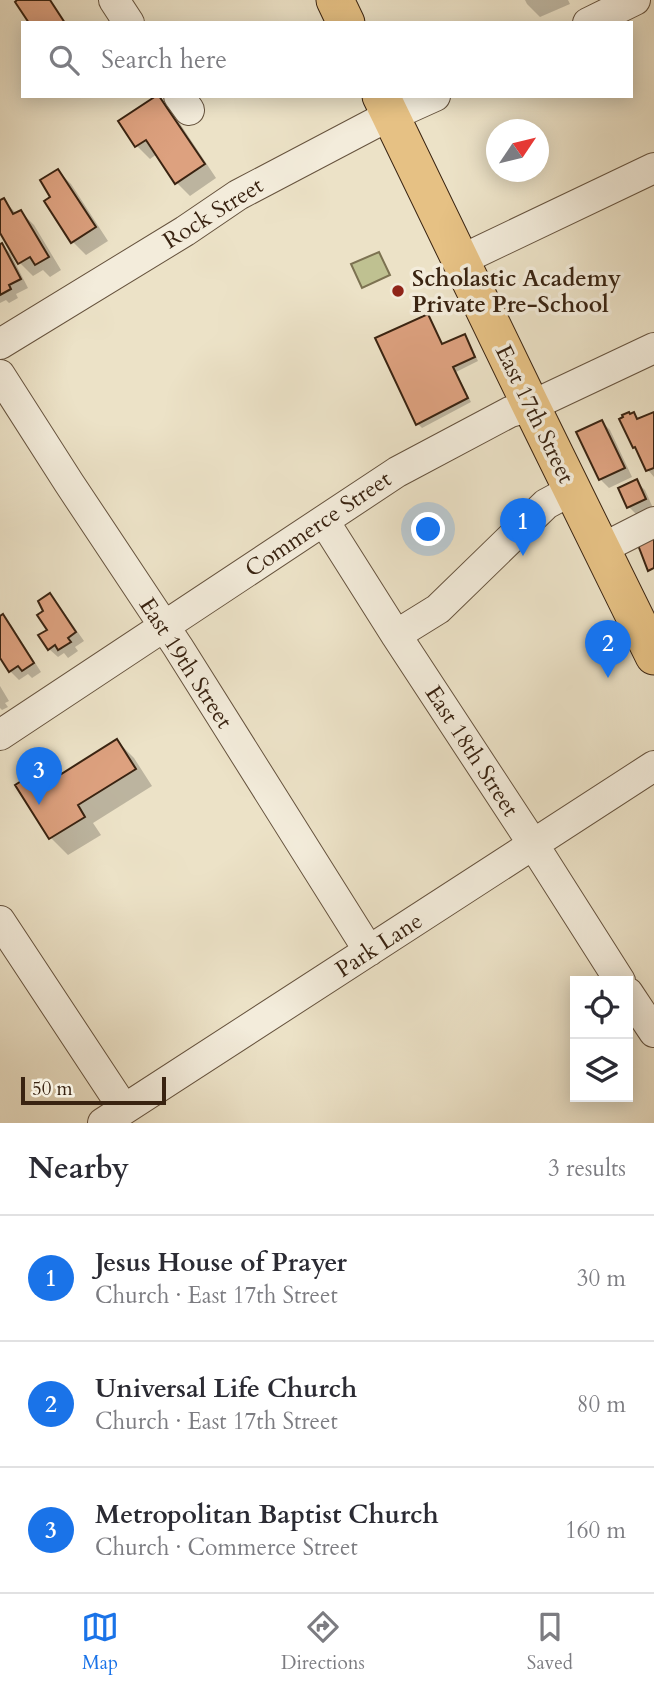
<!DOCTYPE html>
<html lang="en">
<head>
<meta charset="utf-8">
<style>
  :root { --surface:#fff; --page:#f7f7f7; --text:#2b2b33; --muted:#7c7c81; --line:#e1e1e2; --accent:#1a73e8 }
  body { margin:0; font-family:Cardo,serif; background:var(--page); color:var(--text) }
  .controls { position:absolute; right:21px; bottom:21px; display:grid; overflow:hidden; border-radius:0px; box-shadow:0 4px 18px #0003 }
  .controls button { width:63px; height:63px; display:grid; place-items:center; padding:0; border:0; border-bottom:2px solid var(--line); background:var(--surface); color:var(--text); font:35px sans-serif }
  .compass { position:absolute; left:486px; top:119px; width:63px; height:63px; border-radius:50%; background:var(--surface); box-shadow:0 4px 18px #0003; rotate:55deg }
  .scale { position:absolute; left:21px; bottom:18px; width:145px; box-sizing:border-box; padding-left:7px; border:4px solid #392311; border-top:0; font-size:19px; line-height:24px; white-space:nowrap; color:#392311; -webkit-text-stroke:5px #f3ecdb; paint-order:stroke }
  .you { position:absolute; left:429px; top:530px; width:24px; height:24px; margin:-18px; border:5px solid #fff; border-radius:50%; background:#1a73e8; box-shadow:0 0 0 10px #1a73e833 }
  .badge { display:grid; place-items:center; width:46px; height:46px; border-radius:50%; background:var(--accent); color:#fff; font-size:23px; font-weight:700 }
  .pin { position:absolute; translate:-50% -58px; filter:drop-shadow(0 2px 4px #0008) }
  .pin::after { content:''; position:absolute; top:37px; width:24px; height:21px; background:inherit; clip-path:polygon(0 0,100% 0,50% 100%) }
  .list { margin:0; padding:0; list-style:none }
  h2 { display:flex; justify-content:space-between; align-items:center; height:91px; margin:0; padding:0 28px; font-size:30px }
  h2 small { font-size:23px; font-weight:400; color:var(--muted) }
  .list li { display:grid; grid-template-columns:46px 1fr auto; gap:21px; align-items:center; box-sizing:border-box; height:126px; padding:0 28px; border-top:2px solid var(--line) }
  .list b { display:block; font-size:26px; white-space:nowrap }
  .list p { margin:0; font-size:23px; white-space:nowrap; color:var(--muted) }
  .list em { font-size:23px; font-style:normal; color:var(--muted) }
  .icon { flex:none; width:38px; height:38px; fill:none; stroke:currentColor; stroke-width:2; stroke-linecap:round; stroke-linejoin:round }
  .map { position:relative; flex:none; width:654px; height:1123px; overflow:hidden }
  .search { position:absolute; background:var(--surface); box-shadow:0 4px 18px #0003; left:21px; right:21px; top:21px; height:77px; display:flex; align-items:center; gap:18px; box-sizing:border-box; padding:0 24px; border-radius:0px; color:var(--muted); font-size:26px }
  .sheet { height:469px; background:var(--surface) }
  nav { display:flex; justify-content:space-around; align-items:center; box-sizing:border-box; height:98px; border-top:2px solid var(--line); background:var(--surface); font-size:19px; color:var(--muted) }
  nav a { display:grid; justify-items:center; gap:4px }
  nav .on { color:var(--accent) }
  .map>svg:first-child { display:block }
  .green { fill:#bfc191; stroke:#7c7251; stroke-width:2 }
  .shadow { fill:#0003 }
  .building { fill:#dda17f; stroke:#392311; stroke-width:2 }
  .lines { fill:none; stroke-linecap:round; stroke-linejoin:round }
  .minor-casing { stroke:#66533e; stroke-width:32 }
  .major-casing { stroke:#392311; stroke-width:39 }
  .minor { stroke:#f3ecdb; stroke-width:30 }
  .major { stroke:#e6c184; stroke-width:37 }
  .poi-dot { fill:#8f2418; stroke:#f3ecdb; stroke-width:2.5 }
  .labels { text-anchor:middle; dominant-baseline:central; stroke-width:7; stroke-linejoin:round; paint-order:stroke }
  .street-label { font-size:23px; fill:#392311; stroke:#f3ecdb }
  .poi-label { font-size:23px; font-weight:bold; fill:#392311; stroke:#f3ecdb; text-anchor:start }
</style>
</head>
<body>
<div class="map">
<svg width="654" height="1123" viewBox="0 0 654 1123">
  <rect width="100%" height="100%" fill="#ece2c7"/>
  <filter id="stains"><feTurbulence type="fractalNoise" baseFrequency=".00286" numOctaves="4"/><feColorMatrix values="0 0 0 0 .2 0 0 0 0 .09 0 0 0 0 .02 0 0 0 .5 -.17"/></filter>
  <radialGradient id="worn" r=".72"><stop offset=".6" stop-color="#630" stop-opacity="0"/><stop offset="1" stop-color="#630" stop-opacity=".3"/></radialGradient>
  <path class="green" d="M379,252L390,275L362,288L351,264Z"/>
  <path class="shadow" d="M525,0H568L570,4L540,17L527,4Z
    M158,97L171,110L216,178L190,196L177,183L157,154L150,159L137,146Z
    M58,171L71,184L108,241L86,255L73,242L47,201L53,198Z
    M3,200L17,214L21,212L34,225L61,270L50,277L43,270L33,276L20,263L0,229V203Z
    M2,245L10,253L28,288L16,294L18,298L9,303L6,300L0,303V246Z
    M427,316L431,320L443,346L464,336L468,340L478,361L456,372L471,402L422,428L418,424Z
    M634,414L640,420L654,414V477L648,470L639,452L634,447L630,416Z
    M602,422L610,430L632,477L609,488L600,479Z
    M636,481L645,490L653,508L637,515L629,507Z
    M50,595L58,604L84,641L75,647L78,651L68,658L64,653L58,657L49,649V630L45,612Z
    M3,616L11,625L41,672L32,678L28,674L19,680L10,671L0,655V618Z
    M0,686L9,701L5,703L8,707L2,710L0,708Z
    M117,741L134,758L152,786L93,823L101,835L68,855L51,838L18,786L50,765L61,776Z"/>
  <path class="building" d="M17,0H50L65,23H29L15,2Z
    M156,96H159L205,164L175,184L146,140L135,147L118,121Z
    M58,169L96,227L71,243L44,201L50,197L40,180Z
    M4,198L13,214L21,210L49,257L35,265L30,257L18,264L0,233V200Z
    M2,243L21,279L9,285L11,289L0,295V244Z
    M428,314L442,344L465,334L475,357L453,367L468,398L416,425L375,338Z
    M629,412L630,414L634,412L637,419L654,412V468L646,471L635,447L633,448L619,419L623,417L622,415Z
    M602,420L625,468L599,480L576,432Z
    M637,479L646,499L627,508L618,488Z
    M654,535V568L648,571L638,545Z
    M50,593L76,632L68,638L71,642L58,650L55,645L48,650L38,635L47,630L37,615L43,611L38,601Z
    M3,614L34,663L22,671L18,666L9,672L0,658V616Z
    M117,739L136,769L78,805L85,817L49,839L15,785L50,763L58,776Z"/>
  <g class="lines">
    <defs>
      <path id="minor" d="M114,0L129,23
        M588,23L635,0
        M179,96L189,110
        M461,260L654,168
        M0,344L185,231L238,195L373,124L435,96
        M0,375L69,483L178,647L369,951
        M324,521L396,635L533,844L620,981
        M601,549L654,522
        M396,635L438,609L546,504L572,490
        M0,735L397,472L510,412L531,406L654,348
        M0,921L124,1109
        M628,993L654,1032
        M103,1123L654,766"/>
      <path id="major" d="M335,0L346,23
        M381,96L531,406L654,656"/>
    </defs>
    <use href="#minor" class="minor-casing"/>
    <use href="#major" class="major-casing"/>
    <use href="#minor" class="minor"/>
    <use href="#major" class="major"/>
  </g>
  <circle class="poi-dot" cx="398" cy="291" r="7"/>
  <g class="labels">
    <g class="street-label">
      <text transform="translate(213 213) rotate(-32)">Rock Street</text>
      <text transform="translate(535 414) rotate(64)">East 17th Street</text>
      <text transform="translate(318 524) rotate(-34)">Commerce Street</text>
      <text transform="translate(186 663) rotate(57)">East 19th Street</text>
      <text transform="translate(472 751) rotate(57)">East 18th Street</text>
      <text transform="translate(379 945) rotate(-33)">Park Lane</text>
    </g>
    <g class="poi-label">
      <text x="412" y="278">Scholastic Academy<tspan x="412" dy="26">Private Pre-School</tspan></text>
    </g>
  </g>
  <rect width="100%" height="100%" filter="url(#stains)"/>
  <rect width="100%" height="100%" fill="url(#worn)"/>
</svg>
<div class="controls">
<button><svg class="icon" aria-label="locate" viewBox="0 0 24 24"><circle cx="12" cy="12" r="6"/><path d="M12 2v4M12 18v4M2 12h4M18 12h4"/></svg></button>
<button><svg class="icon" aria-label="layers" viewBox="0 0 24 24"><path d="M12 4l9 5-9 5-9-5zM3 14l9 5 9-5"/></svg></button>
</div>
<svg class="compass" viewBox="-18 -18 36 36"><path d="M0-13l5 13h-10z" fill="#e53935"/><path d="M0 13l5-13h-10z" fill="#7c7c81"/></svg>
<div class="scale">50 m</div>
<div class="you"></div>
<div class="pin badge" style="left:523px;top:556px">1</div>
<div class="pin badge" style="left:608px;top:678px">2</div>
<div class="pin badge" style="left:39px;top:805px">3</div>
<div class="search"><svg class="icon" aria-label="search" viewBox="0 0 24 24"><circle cx="10" cy="10" r="6"/><path d="M15 15l6 6"/></svg>Search here</div>
</div>
<section class="sheet">
<h2>Nearby<small>3 results</small></h2>
<ul class="list">
<li><span class="badge">1</span><div><b>Jesus House of Prayer</b><p>Church · East 17th Street</p></div><em>30 m</em></li>
<li><span class="badge">2</span><div><b>Universal Life Church</b><p>Church · East 17th Street</p></div><em>80 m</em></li>
<li><span class="badge">3</span><div><b>Metropolitan Baptist Church</b><p>Church · Commerce Street</p></div><em>160 m</em></li>
</ul>
</section>
<nav>
<a class="on"><svg class="icon" aria-label="map" viewBox="0 0 24 24"><path d="M3 6l6-2 6 2 6-2v14l-6 2-6-2-6 2zM9 4v14M15 6v14"/></svg>Map</a>
<a><svg class="icon" aria-label="directions" viewBox="0 0 24 24"><path d="M12 3l9 9-9 9-9-9zM9 14v-3h6M13 9l2 2-2 2"/></svg>Directions</a>
<a><svg class="icon" aria-label="saved" viewBox="0 0 24 24"><path d="M7 4h10v16l-5-4-5 4z"/></svg>Saved</a>
</nav>
</body>
</html>
